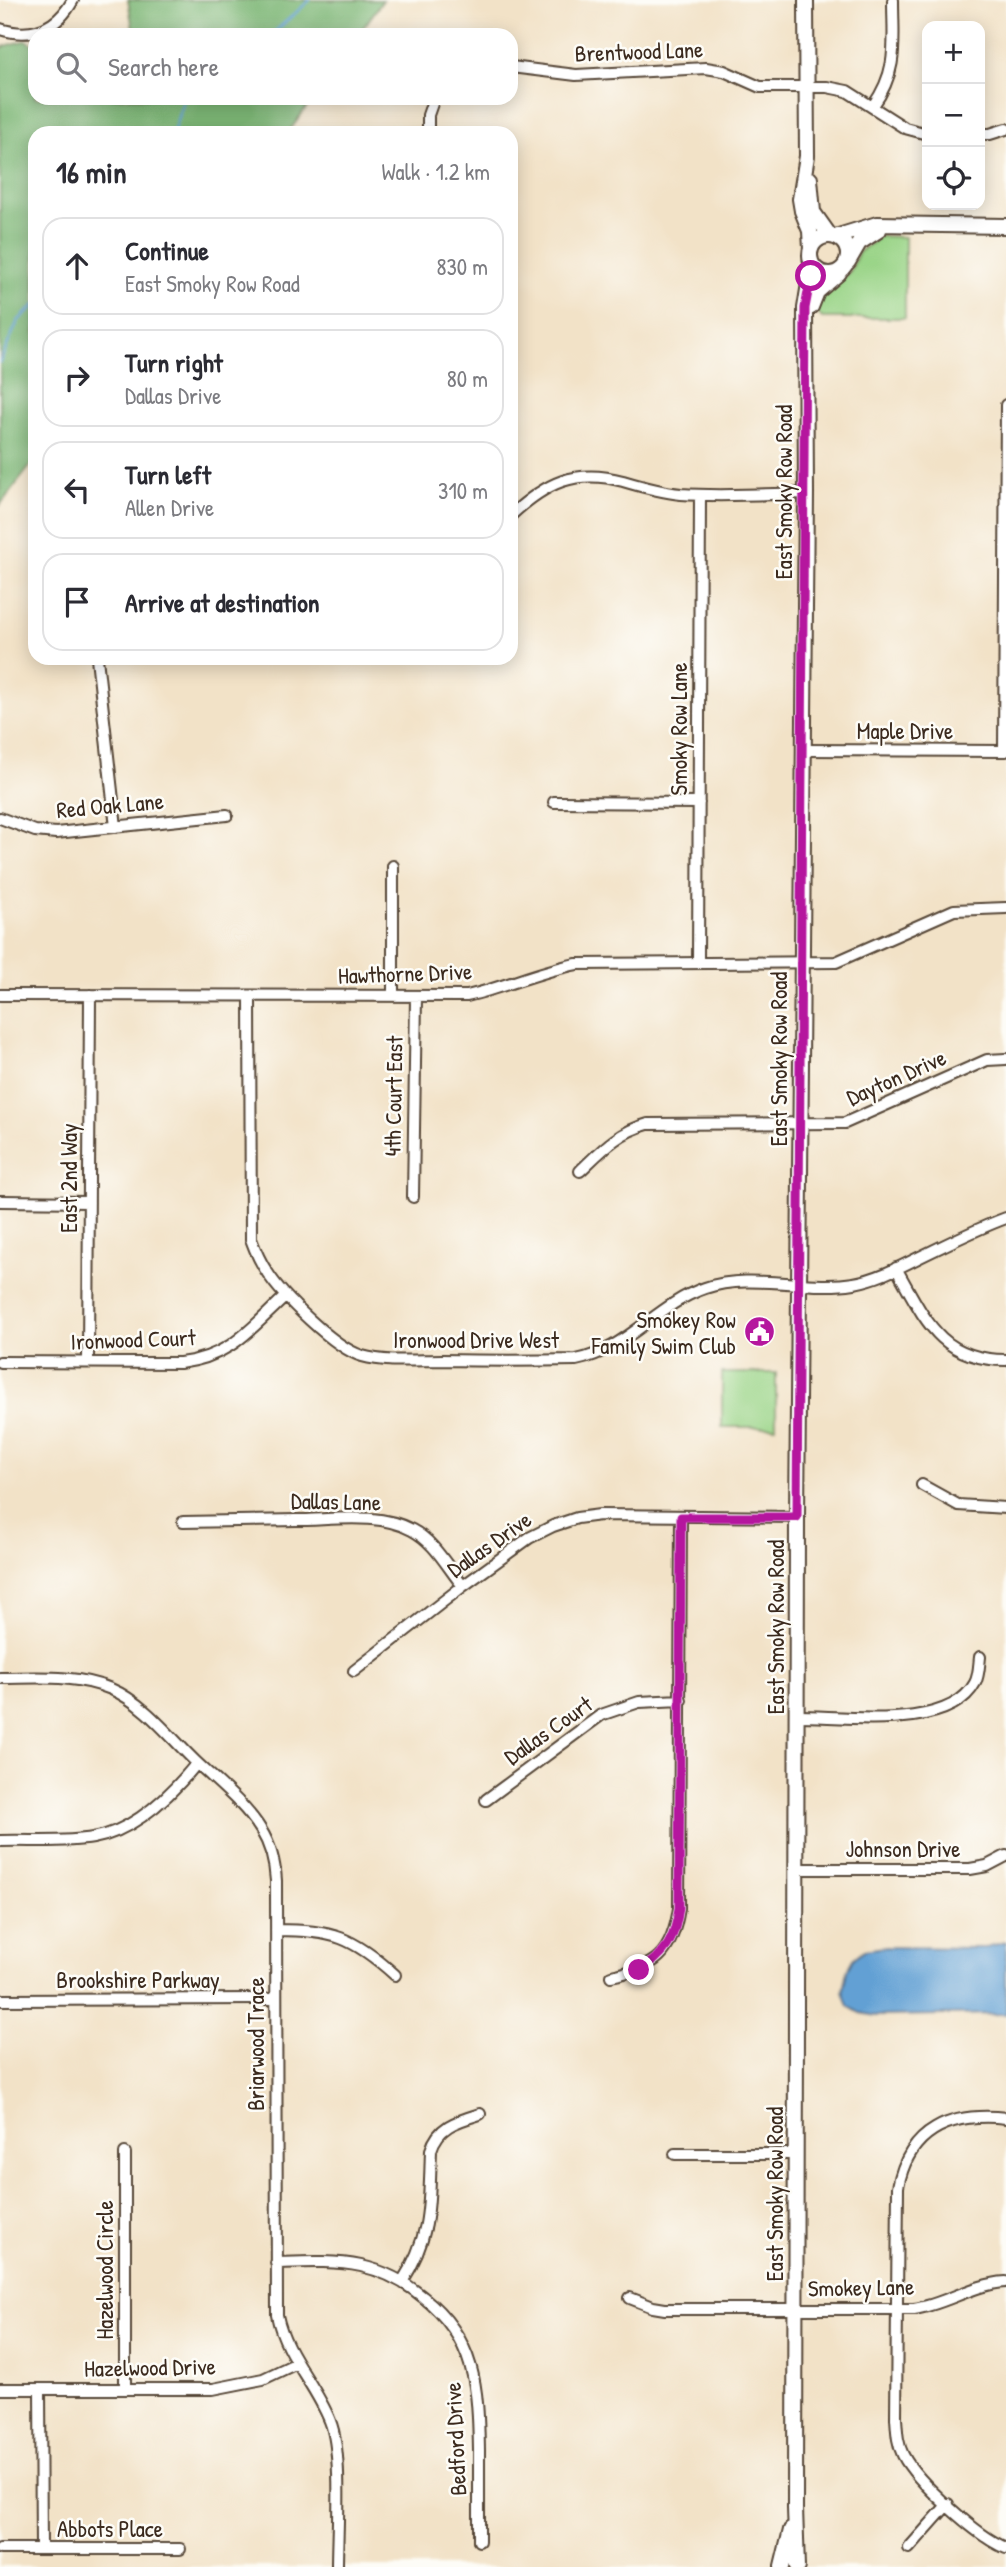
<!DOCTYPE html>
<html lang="en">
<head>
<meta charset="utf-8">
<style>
  :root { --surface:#fff; --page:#f7f7f7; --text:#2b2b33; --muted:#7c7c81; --line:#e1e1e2 }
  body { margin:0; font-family:"Patrick Hand",sans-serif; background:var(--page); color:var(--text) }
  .controls { position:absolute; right:21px; top:21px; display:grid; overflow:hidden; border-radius:14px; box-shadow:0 4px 18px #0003 }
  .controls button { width:63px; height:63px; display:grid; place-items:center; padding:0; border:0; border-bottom:2px solid var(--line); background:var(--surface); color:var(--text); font:35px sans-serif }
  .stop { position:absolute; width:21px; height:21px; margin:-16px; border:5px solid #b5179e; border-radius:50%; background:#fff }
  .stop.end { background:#b5179e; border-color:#fff; box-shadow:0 2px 7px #0008 }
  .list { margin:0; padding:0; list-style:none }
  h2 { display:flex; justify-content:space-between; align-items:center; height:91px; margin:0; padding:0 28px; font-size:30px }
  h2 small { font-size:23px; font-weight:400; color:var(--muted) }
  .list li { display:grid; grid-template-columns:46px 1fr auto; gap:21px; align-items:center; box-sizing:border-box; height:98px; margin:0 14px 14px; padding:0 14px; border:2px solid var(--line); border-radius:21px }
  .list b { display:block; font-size:26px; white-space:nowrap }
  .list p { margin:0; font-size:23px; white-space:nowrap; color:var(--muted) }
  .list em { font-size:23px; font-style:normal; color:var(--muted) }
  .icon { flex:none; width:38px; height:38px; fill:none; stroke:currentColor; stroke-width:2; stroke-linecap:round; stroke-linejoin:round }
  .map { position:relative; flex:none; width:1006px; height:2567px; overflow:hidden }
  .search { position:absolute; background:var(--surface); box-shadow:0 4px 18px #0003; left:28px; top:28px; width:490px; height:77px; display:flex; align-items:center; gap:18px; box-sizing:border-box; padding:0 24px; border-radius:21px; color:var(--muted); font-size:26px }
  .panel { position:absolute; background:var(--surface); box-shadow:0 4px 18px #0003; left:28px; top:126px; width:490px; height:539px; border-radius:21px }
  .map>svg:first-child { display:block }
  .green { fill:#9ad487; stroke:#6a7f52; stroke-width:2 }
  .forest { fill:#7bb674; stroke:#5b7049; stroke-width:2 }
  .water { fill:#62a0d4; stroke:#4e6579; stroke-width:2 }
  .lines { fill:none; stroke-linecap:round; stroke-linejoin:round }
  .stream { stroke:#62a0d4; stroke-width:2.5 }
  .minor-casing { stroke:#564637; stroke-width:14 }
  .tertiary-casing { stroke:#564637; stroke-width:18 }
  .minor { stroke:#fff; stroke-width:10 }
  .tertiary { stroke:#fff; stroke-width:14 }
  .route { stroke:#b5179e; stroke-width:9 }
  .labels { text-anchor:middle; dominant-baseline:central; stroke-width:5; stroke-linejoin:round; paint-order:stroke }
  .street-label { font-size:23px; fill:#3b2a1e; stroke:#fdfcf7 }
  .poi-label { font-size:23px; fill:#3b2a1e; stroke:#fdfcf7; text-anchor:end }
</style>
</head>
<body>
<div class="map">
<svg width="1006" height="2567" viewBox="0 0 1006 2567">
  <rect width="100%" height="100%" fill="#fdfcf7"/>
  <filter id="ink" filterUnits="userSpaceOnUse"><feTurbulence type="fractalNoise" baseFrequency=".0143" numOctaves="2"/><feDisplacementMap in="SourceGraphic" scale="14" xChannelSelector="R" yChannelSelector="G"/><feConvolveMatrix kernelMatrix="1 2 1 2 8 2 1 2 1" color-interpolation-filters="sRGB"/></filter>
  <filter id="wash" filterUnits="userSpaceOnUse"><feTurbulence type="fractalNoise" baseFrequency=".00686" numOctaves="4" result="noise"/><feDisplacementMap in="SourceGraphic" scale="28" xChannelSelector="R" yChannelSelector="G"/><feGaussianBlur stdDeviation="1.57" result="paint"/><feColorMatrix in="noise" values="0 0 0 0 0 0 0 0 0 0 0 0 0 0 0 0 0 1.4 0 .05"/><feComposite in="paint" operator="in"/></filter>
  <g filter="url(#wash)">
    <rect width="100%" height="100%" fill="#f2e2c7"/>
    <path class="green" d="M880,236L905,237V318H822L814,308L830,286L850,272L858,253Z
      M722,1373H776V1427H722Z"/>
    <path class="forest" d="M128,0H383L358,35H134Z
      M26,40L35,46V98H313L288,133H35V460L0,505V50L5,46Z"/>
    <path class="water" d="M1006,1942V2014L876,2016L860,2013L848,2006L843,1991L847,1970L853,1959L864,1950L884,1947L982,1948Z"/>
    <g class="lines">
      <path class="stream" d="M271,35L310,0
        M173,133L184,98
        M0,362L18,321L35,305"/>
    </g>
  </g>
  <g filter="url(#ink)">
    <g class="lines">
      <defs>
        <path id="minor" d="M0,29C32,39 57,29 73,0
          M511,67L576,75L706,68L724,71L760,87H827L847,91L905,128L927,134
          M873,106C899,69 893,43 893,0
          M428,133V115L434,98
          M980,134H990L1006,129
          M511,515C546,483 575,468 623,481C643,487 661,492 681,494C723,497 765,494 806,493
          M97,658L116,827
          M803,750L1006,751
          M1004,751L1006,405
          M554,802L699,803
          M0,818L35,831L56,833L227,815
          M698,963L700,495
          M0,995L467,996C505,987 540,971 577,964L836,962L954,910L1006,908
          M250,996L251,1239C255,1250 260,1262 267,1272C282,1296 335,1348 362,1356C387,1363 416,1360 442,1360C487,1361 531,1361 576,1360C627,1350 657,1304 705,1288C750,1272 807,1291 854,1283C877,1279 898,1268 918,1258C947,1244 976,1229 1006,1218
          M393,996V866
          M580,1171C602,1150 618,1132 648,1124L845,1123L987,1060L1006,1059
          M413,1197L416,997
          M0,1201L89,1202
          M896,1268C925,1319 940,1360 1006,1360
          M0,1362L180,1363C231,1357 251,1328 286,1296
          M88,1362L90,995
          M922,1485L958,1505L1006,1508
          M183,1522C220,1521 258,1521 296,1520C333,1520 379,1512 412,1530C435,1542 447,1567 463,1586
          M354,1671L463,1586L529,1538L553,1526L577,1518L600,1515L797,1517
          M0,1678C37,1678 75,1674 111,1689C144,1703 170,1737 195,1761C218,1783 245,1804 261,1830C271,1846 275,1863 276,1881L277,2315C285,2355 315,2383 330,2421C343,2453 337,2529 337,2567
          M798,1716C846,1716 949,1732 975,1683C979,1676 979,1665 980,1657
          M486,1800L601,1715L639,1702L681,1700
          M0,1841C30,1840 63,1843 93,1838C135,1831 171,1795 197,1763
          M798,1869H970L987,1866L1006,1856
          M276,1930C333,1930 353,1937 395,1975
          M611,1976C656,1967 672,1955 679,1908L681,1517
          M0,2000L276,1999
          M1006,2118C951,2112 909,2129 898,2187L896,2418C897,2431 897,2443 903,2455C916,2481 979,2538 1006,2548
          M675,2154H796
          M276,2263C304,2262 334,2260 361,2266C384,2271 405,2282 423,2297C476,2339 478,2388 479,2450C479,2480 479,2511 479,2541
          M402,2282C432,2235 429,2203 431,2150C438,2126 457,2121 480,2114
          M630,2298L653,2307L665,2309H914C946,2304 973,2284 1006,2282
          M125,2388V2153
          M0,2389H213L263,2379L297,2363
          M40,2389L41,2549
          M909,2548L948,2504
          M0,2549H180"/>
        <path id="tertiary" d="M806,0L807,156L800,199L802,211L810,231L811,249
          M810,179L813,212L830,236
          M810 255a19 19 0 1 1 38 0a19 19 0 1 1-38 0Z
          M835,237L877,224L1006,226
          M848,262L859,243L879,230
          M811,307L817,292L839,273
          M782,2567L791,2530
          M797,2567L795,2508L797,1517L806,493L805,308L812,265"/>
      </defs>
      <use href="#minor" class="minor-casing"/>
      <use href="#tertiary" class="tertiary-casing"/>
      <use href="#minor" class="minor"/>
      <use href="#tertiary" class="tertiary"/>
    </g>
  </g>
  <g class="lines" filter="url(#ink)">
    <path class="route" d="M639,1970C666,1955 675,1939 679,1908L681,1517H797L805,308L811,276"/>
  </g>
  <defs>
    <symbol id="civic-disc" viewBox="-11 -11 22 22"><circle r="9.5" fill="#b5179e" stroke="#fdfcf7"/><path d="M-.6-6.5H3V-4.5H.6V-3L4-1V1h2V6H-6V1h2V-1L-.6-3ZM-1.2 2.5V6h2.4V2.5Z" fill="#fff"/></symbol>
  </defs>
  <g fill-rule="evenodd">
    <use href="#civic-disc" x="742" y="1314" width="35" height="35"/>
  </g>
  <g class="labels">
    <g class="street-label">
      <text transform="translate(639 51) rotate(-2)">Brentwood Lane</text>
      <text transform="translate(783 492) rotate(-90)">East Smoky Row Road</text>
      <text transform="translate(678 729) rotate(-90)">Smoky Row Lane</text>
      <text x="905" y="730">Maple Drive</text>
      <text transform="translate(110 805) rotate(-5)">Red Oak Lane</text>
      <text transform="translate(405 973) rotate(-2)">Hawthorne Drive</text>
      <text transform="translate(778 1059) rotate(-90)">East Smoky Row Road</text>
      <text transform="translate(896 1077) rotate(-24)">Dayton Drive</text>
      <text transform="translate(393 1096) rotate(-89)">4th Court East</text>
      <text transform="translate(68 1178) rotate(-90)">East 2nd Way</text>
      <text transform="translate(133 1339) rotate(-2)">Ironwood Court</text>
      <text x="476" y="1339">Ironwood Drive West</text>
      <text transform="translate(336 1501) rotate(1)">Dallas Lane</text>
      <text transform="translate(489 1544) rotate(-35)">Dallas Drive</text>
      <text transform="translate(775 1627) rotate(-90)">East Smoky Row Road</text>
      <text transform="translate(548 1730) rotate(-35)">Dallas Court</text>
      <text x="903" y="1848">Johnson Drive</text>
      <text x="138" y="1979">Brookshire Parkway</text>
      <text transform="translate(255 2044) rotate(-90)">Briarwood Trace</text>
      <text transform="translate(774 2194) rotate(-90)">East Smoky Row Road</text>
      <text transform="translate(104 2270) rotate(-90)">Hazelwood Circle</text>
      <text transform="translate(861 2287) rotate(-1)">Smokey Lane</text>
      <text transform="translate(150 2367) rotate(-1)">Hazelwood Drive</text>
      <text transform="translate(455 2439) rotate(-93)">Bedford Drive</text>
      <text x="110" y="2528">Abbots Place</text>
    </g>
    <g class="poi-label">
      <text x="736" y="1319">Smokey Row<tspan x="736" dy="26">Family Swim Club</tspan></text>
    </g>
  </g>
</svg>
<div class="controls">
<button>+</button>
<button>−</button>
<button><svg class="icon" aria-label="locate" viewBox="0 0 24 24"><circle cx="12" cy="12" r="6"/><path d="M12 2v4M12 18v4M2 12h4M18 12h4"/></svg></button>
</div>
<div class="stop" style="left:811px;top:276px"></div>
<div class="stop end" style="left:639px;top:1970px"></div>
<div class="search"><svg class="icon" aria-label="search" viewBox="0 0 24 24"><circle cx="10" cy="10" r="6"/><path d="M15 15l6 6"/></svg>Search here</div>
<section class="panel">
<h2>16 min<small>Walk · 1.2 km</small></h2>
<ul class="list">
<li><svg class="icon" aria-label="ahead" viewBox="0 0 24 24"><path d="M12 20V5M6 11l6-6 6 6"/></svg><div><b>Continue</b><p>East Smoky Row Road</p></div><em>830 m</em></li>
<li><svg class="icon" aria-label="right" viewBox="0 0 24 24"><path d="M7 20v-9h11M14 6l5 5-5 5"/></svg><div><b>Turn right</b><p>Dallas Drive</p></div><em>80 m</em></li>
<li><svg class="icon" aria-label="left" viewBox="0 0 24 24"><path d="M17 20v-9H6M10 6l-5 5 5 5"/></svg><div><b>Turn left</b><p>Allen Drive</p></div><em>310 m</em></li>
<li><svg class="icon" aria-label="arrive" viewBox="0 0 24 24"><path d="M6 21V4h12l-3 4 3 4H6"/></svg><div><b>Arrive at destination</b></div></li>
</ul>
</section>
</div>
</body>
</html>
